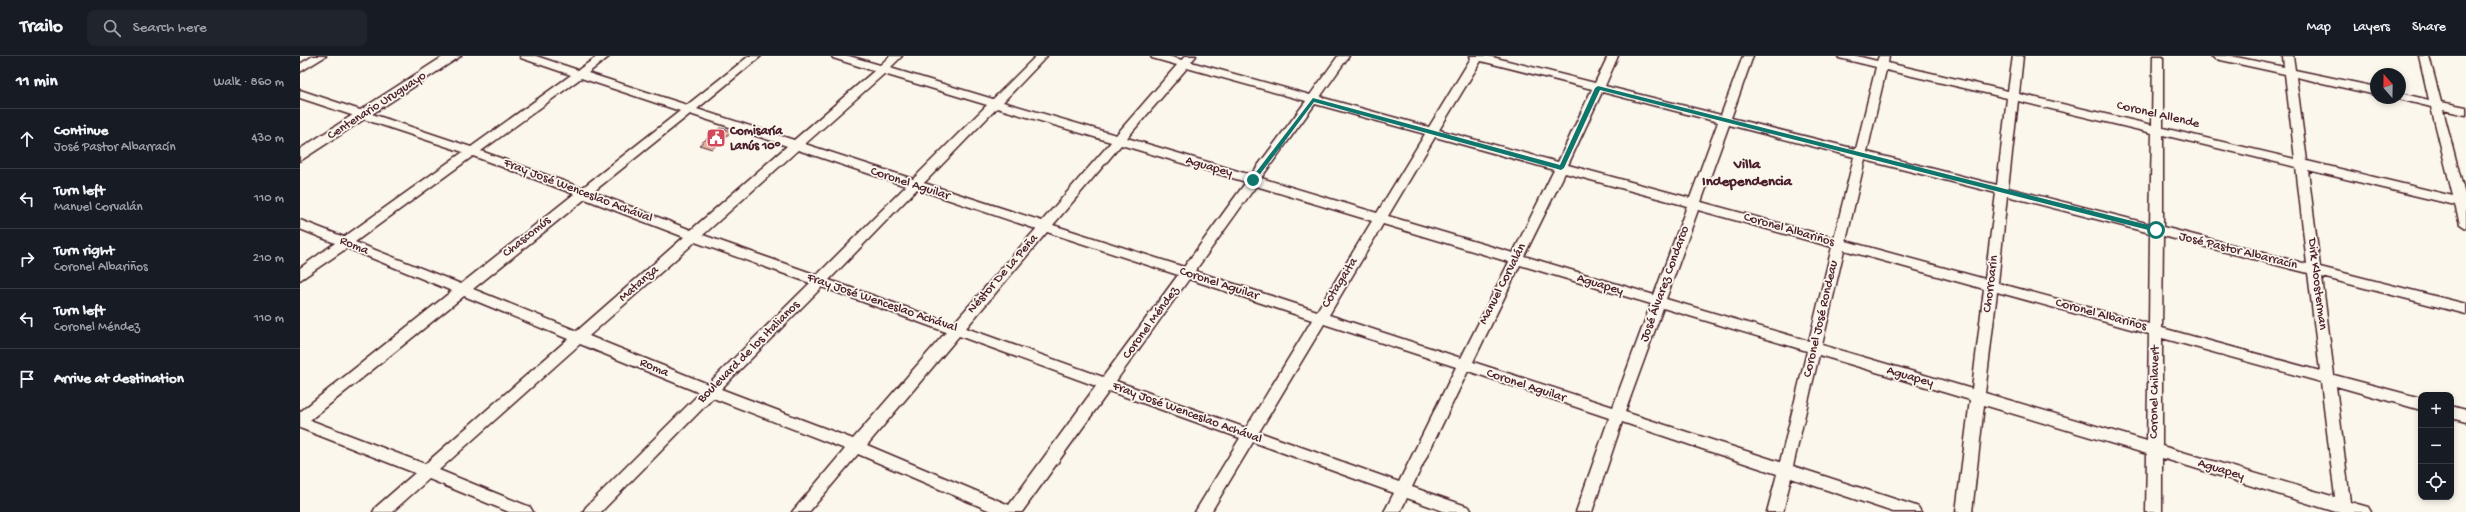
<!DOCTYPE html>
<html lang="en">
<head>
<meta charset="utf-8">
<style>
  :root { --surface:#171b24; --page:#20242c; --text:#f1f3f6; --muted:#9ea1a6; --line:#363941 }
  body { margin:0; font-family:"Gochi Hand",sans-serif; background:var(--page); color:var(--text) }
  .controls { position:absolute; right:12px; bottom:12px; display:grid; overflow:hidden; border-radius:8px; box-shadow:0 2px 6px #0003 }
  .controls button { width:36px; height:36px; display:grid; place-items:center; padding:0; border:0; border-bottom:1px solid var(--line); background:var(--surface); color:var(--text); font:20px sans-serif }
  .compass { position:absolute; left:2070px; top:12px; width:36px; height:36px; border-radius:50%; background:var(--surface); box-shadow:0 2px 6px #0003; rotate:340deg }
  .stop { position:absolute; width:12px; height:12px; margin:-9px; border:3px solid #0f766e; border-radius:50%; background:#fff }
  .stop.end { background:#0f766e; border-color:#fff; box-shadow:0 1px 4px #0008 }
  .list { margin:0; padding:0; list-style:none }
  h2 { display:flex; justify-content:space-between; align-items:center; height:52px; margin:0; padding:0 16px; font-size:17px }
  h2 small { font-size:13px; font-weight:400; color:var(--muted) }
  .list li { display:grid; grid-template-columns:26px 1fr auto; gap:12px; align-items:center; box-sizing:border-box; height:60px; padding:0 16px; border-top:1px solid var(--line) }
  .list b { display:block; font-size:15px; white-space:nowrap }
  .list p { margin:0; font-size:13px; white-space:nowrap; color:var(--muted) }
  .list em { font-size:13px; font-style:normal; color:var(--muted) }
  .icon { flex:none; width:22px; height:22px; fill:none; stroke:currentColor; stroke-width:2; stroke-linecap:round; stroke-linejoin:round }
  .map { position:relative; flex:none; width:2166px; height:456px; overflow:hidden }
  header { display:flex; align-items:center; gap:24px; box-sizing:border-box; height:56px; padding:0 20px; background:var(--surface); border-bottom:1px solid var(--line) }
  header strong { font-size:19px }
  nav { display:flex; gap:22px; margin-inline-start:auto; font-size:14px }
  .search { width:280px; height:36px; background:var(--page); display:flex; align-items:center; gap:10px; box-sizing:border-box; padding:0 14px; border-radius:8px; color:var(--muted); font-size:15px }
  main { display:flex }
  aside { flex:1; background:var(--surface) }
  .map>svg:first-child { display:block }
  .building { fill:#eab49e; stroke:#4a1f2b }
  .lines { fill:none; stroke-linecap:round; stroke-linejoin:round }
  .minor-casing { stroke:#4a1f2b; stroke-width:3 }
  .major-casing { stroke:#4a1f2b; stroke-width:3 }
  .minor { fill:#fbf7ec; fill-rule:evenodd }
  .major { fill:#fbf7ec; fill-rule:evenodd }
  .route { fill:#0f766e }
  .labels { text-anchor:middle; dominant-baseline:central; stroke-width:3.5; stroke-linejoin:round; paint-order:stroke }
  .street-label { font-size:13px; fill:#4a1f2b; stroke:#fbf7ec }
  .poi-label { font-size:13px; font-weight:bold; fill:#4a1f2b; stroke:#fbf7ec; text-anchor:start }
  .quarter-label { font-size:15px; font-weight:bold; fill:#4a1f2b; stroke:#fbf7ec }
</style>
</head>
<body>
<header>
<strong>Trailo</strong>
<div class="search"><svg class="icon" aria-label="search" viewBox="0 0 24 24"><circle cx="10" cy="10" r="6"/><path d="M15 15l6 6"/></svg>Search here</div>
<nav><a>Map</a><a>Layers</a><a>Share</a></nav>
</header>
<main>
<aside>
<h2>11 min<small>Walk · 860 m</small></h2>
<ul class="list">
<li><svg class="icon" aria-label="ahead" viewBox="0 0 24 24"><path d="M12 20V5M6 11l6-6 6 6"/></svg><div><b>Continue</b><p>José Pastor Albarracín</p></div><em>430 m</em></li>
<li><svg class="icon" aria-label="left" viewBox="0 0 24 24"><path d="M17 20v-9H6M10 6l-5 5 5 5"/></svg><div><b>Turn left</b><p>Manuel Corvalán</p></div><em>110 m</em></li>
<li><svg class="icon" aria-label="right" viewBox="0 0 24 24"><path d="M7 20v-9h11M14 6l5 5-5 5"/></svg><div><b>Turn right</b><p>Coronel Albariños</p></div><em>210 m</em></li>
<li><svg class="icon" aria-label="left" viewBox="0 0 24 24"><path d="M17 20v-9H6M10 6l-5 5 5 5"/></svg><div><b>Turn left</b><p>Coronel Méndez</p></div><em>110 m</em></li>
<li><svg class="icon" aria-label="arrive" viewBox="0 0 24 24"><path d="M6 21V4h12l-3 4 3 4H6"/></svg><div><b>Arrive at destination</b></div></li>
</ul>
</aside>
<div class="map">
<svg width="2166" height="456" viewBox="0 0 2166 456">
  <rect width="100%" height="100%" fill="#fbf7ec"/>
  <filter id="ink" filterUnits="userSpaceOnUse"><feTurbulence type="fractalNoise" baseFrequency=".025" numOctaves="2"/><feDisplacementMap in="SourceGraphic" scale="8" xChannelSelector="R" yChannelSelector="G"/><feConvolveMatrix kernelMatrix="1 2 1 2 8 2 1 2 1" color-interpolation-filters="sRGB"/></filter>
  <g filter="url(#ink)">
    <path class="building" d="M420,72L432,75L412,93L399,89Z"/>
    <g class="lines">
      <defs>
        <path id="minor" d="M13,0H26L0,16V8Z
          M220,0H236L278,14L298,0H310L288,17L387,49L449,0H461L397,53L494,84L574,15L533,2L532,0H549L580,9L590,0H602L590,12L693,43L736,0H747L703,46L816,79L877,9L852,2L851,0H868L882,4L885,0H896L891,6L1010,39L1038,0H1049L1020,41L1129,71L1171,2L1170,0H1188L1295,27L1308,0H1318L1305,30L1421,59L1443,0H1453L1431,62L1556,93L1576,11L1539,2L1538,0H1557L1577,5L1579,0H1589L1588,7L1708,35L1713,0H1723L1719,38L1852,69L1853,0H1863V72L1995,103L1985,18L1916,3L1911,0H1931L1984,11L1983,0H1993L1995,14L2076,31V39L1996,21L2007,105L2153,140L2131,51L2095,42H2100V37L2129,44L2119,0H2129L2141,46L2166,51V59L2143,54L2166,143V172L2160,168L2155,149L2008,114L2020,211L2166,248V258L2022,221L2034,319L2121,342V354L2036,330L2050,446L2068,451L2071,456H2036L1862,402V456H1846L1847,398L1684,349L1672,456H1656L1670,344L1519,299L1493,410L1613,449L1618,451L1621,456H1593L1491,422L1483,456H1467L1477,418L1322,366L1292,456H1276L1309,362L1168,315L1112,431L1169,451L1172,456H1146L1107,442L1100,456H1084L1094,437L953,386L911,456H895L940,382L809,335L722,456H693L558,398L509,456H492L545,393L413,342L301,456H283L286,451L400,337L280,288L139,414L230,451L233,456H209L129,423L92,456H73L76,451L115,417L0,372V356L152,235L47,192L0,224V212L35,187L0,173V164L44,181L163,96L0,42V34L171,91L271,19L221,2ZM1181,5L1292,33L1258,106L1139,74ZM887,12L1006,45L951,119L827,82ZM1586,14L1707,42L1697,129L1567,96ZM584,18L687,49L613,123L505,88ZM281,22L380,55L282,132L181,95ZM1302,36L1418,66L1390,142L1268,109ZM1718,45L1852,77L1850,168L1708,132ZM1015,48L1125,78L1077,157L961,122ZM697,52L811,86L742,165L624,127ZM390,58L487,90L391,174L293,136ZM1429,69L1554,101L1534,182L1401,146ZM1863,79L1996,111L2007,208L1863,171ZM1135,81L1254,114L1213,197L1088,160ZM821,89L946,126L884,211L753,169ZM498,94L606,130L517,219L403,179ZM173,100L274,138L161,228L55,186ZM1565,104L1696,137L1685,223L1546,185ZM1265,117L1387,150L1354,239L1224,200ZM956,130L1072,165L1017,255L895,215ZM617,133L736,173L653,268L529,224ZM1707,140L1850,177L1849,268L1698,227ZM285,143L384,181L277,275L173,233ZM1398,154L1532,191L1509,285L1366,243ZM1083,168L1209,206L1161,302L1029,259ZM747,176L878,219L803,321L666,272ZM1863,180L2008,217L2020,315L1862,272ZM395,186L510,227L408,328L289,280ZM1544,194L1684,233L1672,333L1522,289ZM1220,209L1351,248L1313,351L1173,306ZM889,223L1012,264L946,372L816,325ZM522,231L646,276L553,383L421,333ZM1697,236L1849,278L1847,385L1685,337ZM164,240L268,283L125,408L10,364ZM1363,252L1507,295L1480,406L1325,356ZM1024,268L1156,311L1099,426L959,376ZM659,280L796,330L709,449L567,389ZM1862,282L2021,326L2035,441L1862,390Z
          M2151,350L2166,354V366L2151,362Z"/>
        <path id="major" d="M144,0H161L0,105V93Z"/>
      </defs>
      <use href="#minor" class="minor-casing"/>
      <use href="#major" class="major-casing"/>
      <use href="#minor" class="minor"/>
      <use href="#major" class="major"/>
    </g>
  </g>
  <path class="route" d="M1298,30L1856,171L1859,174L1856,176L1300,34L1264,112L1261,114L1014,46L955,125L950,124L1013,42L1260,109L1295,32Z"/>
  <defs>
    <symbol id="civic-square" viewBox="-11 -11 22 22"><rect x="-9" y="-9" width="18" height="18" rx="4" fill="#d1495b" stroke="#fbf7ec"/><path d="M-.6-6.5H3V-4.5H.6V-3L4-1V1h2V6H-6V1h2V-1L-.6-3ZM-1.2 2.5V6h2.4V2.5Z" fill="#fff"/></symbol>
  </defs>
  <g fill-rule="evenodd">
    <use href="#civic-square" x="405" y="71" width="22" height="22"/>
  </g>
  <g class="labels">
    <g class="street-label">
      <text transform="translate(77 50) rotate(-33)">Centenario Uruguayo</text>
      <text transform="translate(1858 59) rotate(13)">Coronel Allende</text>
      <text transform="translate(909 111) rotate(16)">Aguapey</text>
      <text transform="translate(610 128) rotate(18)">Coronel Aguilar</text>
      <text transform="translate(278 135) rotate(21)">Fray José Wenceslao Achával</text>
      <text transform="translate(1489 174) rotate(16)">Coronel Albariños</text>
      <text transform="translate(227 181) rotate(-39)">Chascomús</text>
      <text transform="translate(54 190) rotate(22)">Roma</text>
      <text transform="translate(1938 195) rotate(14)">José Pastor Albarracín</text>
      <text transform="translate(703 218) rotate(-49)">Néstor De La Peña</text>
      <text transform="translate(1040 227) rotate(-58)">Cotagaita</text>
      <text transform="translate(339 228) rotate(-41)">Matanza</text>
      <text transform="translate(919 228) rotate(18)">Coronel Aguilar</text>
      <text transform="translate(1203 228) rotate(-63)">Manuel Corvalán</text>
      <text transform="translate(1365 228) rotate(-70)">José Álvarez Condarco</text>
      <text transform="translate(1691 228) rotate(-83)">Chorroarin</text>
      <text transform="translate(2017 228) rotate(83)">Dirk Kloosterman</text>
      <text transform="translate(1300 229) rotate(17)">Aguapey</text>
      <text transform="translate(582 247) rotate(19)">Fray José Wenceslao Achával</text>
      <text transform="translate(1801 259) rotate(15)">Coronel Albariños</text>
      <text transform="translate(1521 263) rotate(-77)">Coronel José Rondeau</text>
      <text transform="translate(851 267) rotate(-54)">Coronel Méndez</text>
      <text transform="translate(449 296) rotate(-45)">Boulevard de los Italianos</text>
      <text transform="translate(354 312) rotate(23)">Roma</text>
      <text transform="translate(1610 321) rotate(16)">Aguapey</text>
      <text transform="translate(1226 330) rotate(18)">Coronel Aguilar</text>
      <text transform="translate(1855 336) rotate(-89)">Coronel Chilavert</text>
      <text transform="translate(887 357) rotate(20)">Fray José Wenceslao Achával</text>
      <text transform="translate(1921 414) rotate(17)">Aguapey</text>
    </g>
    <g class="poi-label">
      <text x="430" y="75">Comisaría<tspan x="430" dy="15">Lanús 10°</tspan></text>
    </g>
    <g class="quarter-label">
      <text x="1447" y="109">Villa<tspan x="1447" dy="17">Independencia</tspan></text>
    </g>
  </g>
</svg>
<div class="controls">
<button>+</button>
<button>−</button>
<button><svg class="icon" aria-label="locate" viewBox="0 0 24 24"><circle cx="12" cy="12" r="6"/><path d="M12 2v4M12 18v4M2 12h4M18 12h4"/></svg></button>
</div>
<svg class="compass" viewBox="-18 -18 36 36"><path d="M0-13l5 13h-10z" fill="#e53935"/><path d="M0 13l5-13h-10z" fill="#9ea1a6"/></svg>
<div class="stop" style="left:1856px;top:174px"></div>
<div class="stop end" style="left:953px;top:124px"></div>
</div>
</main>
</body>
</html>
